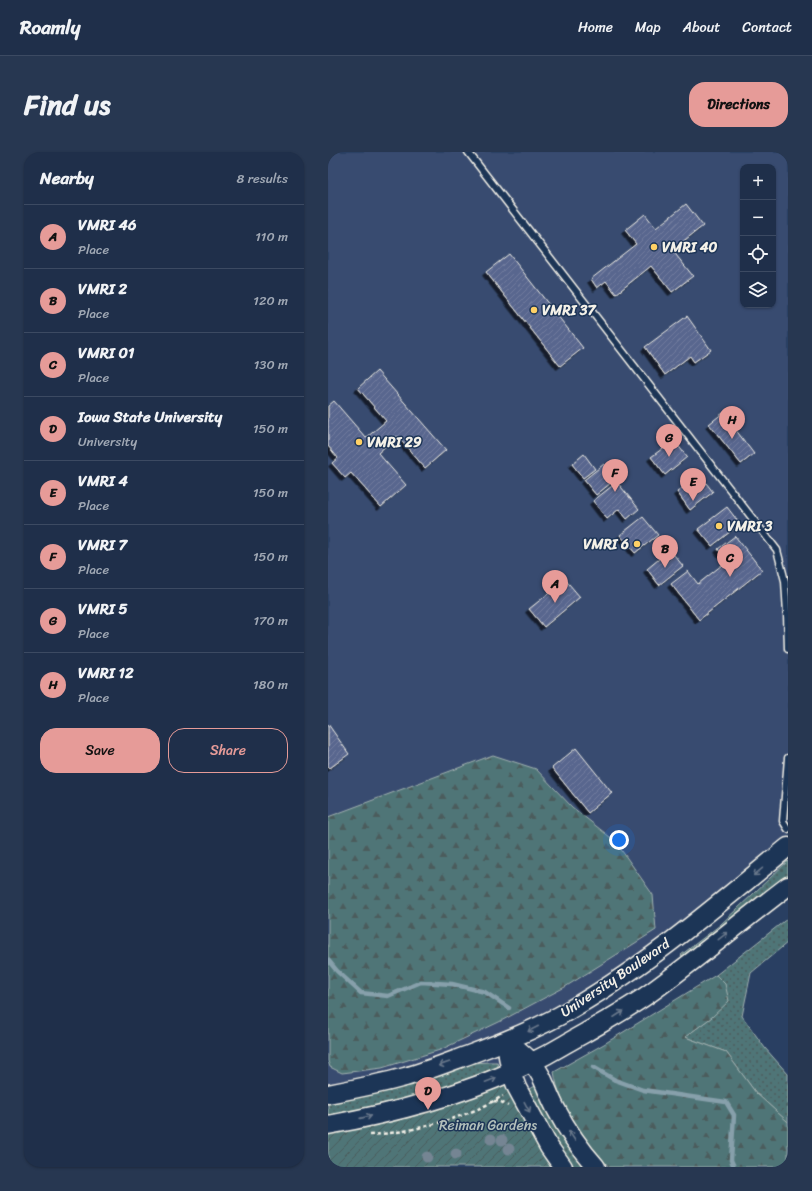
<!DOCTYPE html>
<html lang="en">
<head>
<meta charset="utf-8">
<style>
  :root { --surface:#1f2f4a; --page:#273751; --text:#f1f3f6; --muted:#a1a9b5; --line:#3c4a62; --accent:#e69b98 }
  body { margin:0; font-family:Sriracha,sans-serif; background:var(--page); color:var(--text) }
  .controls { position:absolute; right:12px; top:12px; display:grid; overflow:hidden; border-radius:8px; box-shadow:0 1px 3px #0004 }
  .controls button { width:36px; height:36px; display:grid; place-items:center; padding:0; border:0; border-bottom:1px solid var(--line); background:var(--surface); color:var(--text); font:20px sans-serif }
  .you { position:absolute; left:291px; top:688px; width:14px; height:14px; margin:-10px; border:3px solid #fff; border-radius:50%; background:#1a73e8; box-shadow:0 0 0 6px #1a73e833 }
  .badge { display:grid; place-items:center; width:26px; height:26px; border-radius:50%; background:var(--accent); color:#111; font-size:13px; font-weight:700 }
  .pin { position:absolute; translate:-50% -33px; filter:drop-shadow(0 1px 2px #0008) }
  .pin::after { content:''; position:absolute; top:21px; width:14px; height:12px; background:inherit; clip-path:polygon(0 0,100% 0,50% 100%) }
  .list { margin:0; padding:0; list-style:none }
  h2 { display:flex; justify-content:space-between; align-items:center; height:52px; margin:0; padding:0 16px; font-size:17px }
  h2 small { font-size:13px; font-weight:400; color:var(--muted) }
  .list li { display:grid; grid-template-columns:26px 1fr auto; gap:12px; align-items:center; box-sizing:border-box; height:64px; padding:0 16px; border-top:1px solid var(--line) }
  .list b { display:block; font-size:15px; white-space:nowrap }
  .list p { margin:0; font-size:13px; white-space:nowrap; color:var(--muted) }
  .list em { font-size:13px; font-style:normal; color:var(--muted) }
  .actions { display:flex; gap:8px; padding:12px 16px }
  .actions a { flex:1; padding:9px 0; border:1px solid var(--accent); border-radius:16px; text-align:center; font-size:14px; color:var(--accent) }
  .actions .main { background:var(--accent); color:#111 }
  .icon { flex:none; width:22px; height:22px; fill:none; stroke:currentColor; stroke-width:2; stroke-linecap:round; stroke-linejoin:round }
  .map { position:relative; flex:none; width:460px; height:1015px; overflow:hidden; border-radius:16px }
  header { display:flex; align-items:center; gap:24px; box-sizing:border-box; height:56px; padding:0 20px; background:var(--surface); border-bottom:1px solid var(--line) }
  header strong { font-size:19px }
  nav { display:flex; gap:22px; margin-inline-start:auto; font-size:14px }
  .intro { display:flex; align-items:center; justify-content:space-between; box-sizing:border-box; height:96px; padding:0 24px }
  h1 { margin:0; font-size:28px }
  .button { padding:10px 18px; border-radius:16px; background:var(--accent); color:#111; font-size:14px; font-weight:700 }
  main { display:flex; gap:24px; padding:0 24px }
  aside { flex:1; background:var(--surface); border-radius:16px; box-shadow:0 1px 3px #0004 }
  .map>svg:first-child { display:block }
  .built { fill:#374b6f; fill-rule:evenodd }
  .grass { fill:url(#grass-dots); stroke:#a2b2b0 }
  .forest { fill:url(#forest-firs); stroke:#a2b2b0 }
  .garden { fill:url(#garden-furrows); stroke:#a2b2b0 }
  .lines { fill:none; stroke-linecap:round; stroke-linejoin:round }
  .stream { stroke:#87a0ab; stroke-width:4.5 }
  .building { fill:url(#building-hatch); stroke:#f4f1e8; filter:url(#shadow) }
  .lane-casing { stroke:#f4f1e8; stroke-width:9 }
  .secondary-casing { stroke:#f4f1e8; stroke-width:21 }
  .path { stroke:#f4f1e8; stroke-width:2.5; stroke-dasharray:4 3; stroke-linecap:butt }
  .lane { stroke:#1d3557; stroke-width:6 }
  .secondary { stroke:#1d3557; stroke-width:18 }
  .tree { fill:#748593 }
  .oneway { stroke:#68778a }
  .poi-dot { fill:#ffd166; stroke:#1d3557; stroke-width:1.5 }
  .labels { text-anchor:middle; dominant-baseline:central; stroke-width:3; stroke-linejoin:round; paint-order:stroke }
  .poi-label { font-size:14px; font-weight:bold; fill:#f4f1e8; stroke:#1d3557; text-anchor:start }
  .street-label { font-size:14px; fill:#f4f1e8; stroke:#1d3557 }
  .park-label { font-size:14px; fill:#b2bfbb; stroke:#1d3557 }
</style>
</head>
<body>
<header>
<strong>Roamly</strong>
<nav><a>Home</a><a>Map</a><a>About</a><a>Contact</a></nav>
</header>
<div class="intro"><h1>Find us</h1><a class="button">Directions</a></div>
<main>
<aside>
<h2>Nearby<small>8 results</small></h2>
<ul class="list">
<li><span class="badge">A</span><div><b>VMRI 46</b><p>Place</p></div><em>110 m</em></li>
<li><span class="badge">B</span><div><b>VMRI 2</b><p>Place</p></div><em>120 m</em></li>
<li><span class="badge">C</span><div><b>VMRI 01</b><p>Place</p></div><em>130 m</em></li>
<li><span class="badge">D</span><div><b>Iowa State University</b><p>University</p></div><em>150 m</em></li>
<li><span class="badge">E</span><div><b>VMRI 4</b><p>Place</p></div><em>150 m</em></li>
<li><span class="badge">F</span><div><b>VMRI 7</b><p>Place</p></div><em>150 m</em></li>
<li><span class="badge">G</span><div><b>VMRI 5</b><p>Place</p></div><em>170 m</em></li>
<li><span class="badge">H</span><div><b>VMRI 12</b><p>Place</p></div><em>180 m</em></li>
</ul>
<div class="actions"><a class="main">Save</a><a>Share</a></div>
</aside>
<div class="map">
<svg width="460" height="1015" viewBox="0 0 460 1015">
  <defs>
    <pattern id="grass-dots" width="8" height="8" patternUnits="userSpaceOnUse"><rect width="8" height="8" fill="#4f7477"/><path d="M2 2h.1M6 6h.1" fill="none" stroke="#4c5c5c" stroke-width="1.8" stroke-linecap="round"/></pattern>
    <pattern id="forest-firs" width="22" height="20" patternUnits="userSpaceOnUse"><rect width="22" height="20" fill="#4f7477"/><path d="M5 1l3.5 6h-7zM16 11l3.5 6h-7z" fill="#4c5c5c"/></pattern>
    <pattern id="garden-furrows" width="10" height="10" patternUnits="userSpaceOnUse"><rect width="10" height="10" fill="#4f7477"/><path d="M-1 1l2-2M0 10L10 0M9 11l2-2" fill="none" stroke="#4c5c5c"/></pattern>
    <pattern id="building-hatch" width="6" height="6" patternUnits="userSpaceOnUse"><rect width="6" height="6" fill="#58668e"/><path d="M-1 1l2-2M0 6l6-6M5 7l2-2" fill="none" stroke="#717c9e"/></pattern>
    <filter id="shadow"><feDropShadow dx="-3.5" dy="3.5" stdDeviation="0" flood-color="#0009"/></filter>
  </defs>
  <rect width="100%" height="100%" fill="#293f62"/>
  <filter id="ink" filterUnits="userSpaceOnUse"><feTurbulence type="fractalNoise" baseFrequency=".025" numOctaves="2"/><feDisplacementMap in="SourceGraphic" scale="8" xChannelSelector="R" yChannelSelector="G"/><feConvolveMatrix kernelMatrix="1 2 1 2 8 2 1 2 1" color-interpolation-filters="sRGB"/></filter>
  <g filter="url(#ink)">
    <path class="built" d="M0,0H460V695L400,745L201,879L183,920L0,1015ZM415,15H445V153H415Z"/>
    <path class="grass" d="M460,709V723L454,730L356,806L353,803L392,773Z
      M460,766V790L423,821L414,864L437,896L460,922V970L428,941L398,900L357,885L384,865L397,832L388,823Z
      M160,910H169L170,915L97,942L37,957L0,964V952L66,938L146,911Z
      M208,934C220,963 235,990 255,1015H246L225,986L200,937Z"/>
    <path class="forest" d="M165,603L208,617L244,655L287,689L325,743L328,778L237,835L171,870L112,898L54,916L14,921L2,915L0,909V665Z
      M388,823L397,832L401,849L384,865L357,885L398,900L428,941L460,970V1015H281C257,988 232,957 226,920L276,892Z"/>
    <path class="garden" d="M183,920L235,1015H0V973Z"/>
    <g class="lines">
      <path class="stream" d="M0,808L9,819L33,841L60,844L93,830L124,832L157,840L181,856
        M265,915L287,928L315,938L398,950L406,963L403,1008L406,1015"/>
    </g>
    <path class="building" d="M358,52L375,74L344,98L365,124L344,140L323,114L288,142L278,129L269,136L263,127L308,92L297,78L317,62L328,76Z
      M181,102L255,196L232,214L158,120Z
      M359,164L383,198L366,210L362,204L337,223L317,195Z
      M49,219L118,298L97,316L69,284L50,301L78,333L53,355L23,321L17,326L4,311L10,306L0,294V254L6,249L38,286L58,269L30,236Z
      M395,261L426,302L413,312L381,272Z
      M346,288L359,305L337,323L323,305Z
      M256,302L267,317L255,326L244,312Z
      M276,312L288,327L268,343L256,328Z
      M372,323L385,340L362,358L349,340Z
      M289,330L311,357L299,367L291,357L279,367L265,349Z
      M399,355L412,372L384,394L370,377Z
      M315,365L330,383L307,401L292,383Z
      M407,384L434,418L371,468L343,432L360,419L370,432L399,409L390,397Z
      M342,398L355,414L331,433L319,417Z
      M230,419L252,445L216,475L201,457L230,434L222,425Z
      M0,572L21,602L2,616L0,614Z
      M248,596L284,641L260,661L224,616Z"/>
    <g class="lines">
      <defs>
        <path id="lane" d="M140,0L449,398L457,429L459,461L460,497
          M460,606L455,669L460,677"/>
        <path id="secondary" d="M179,889C192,899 205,909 213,924C218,934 222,946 228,957C239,978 252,997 268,1015
          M179,889L180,904L183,920L189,936L221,995L235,1015
          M0,942C26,937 52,932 77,925C99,919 121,910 143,902C173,891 203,879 231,864C314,818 387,755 460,695
          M0,973C73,960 152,938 218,903C231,896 244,888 257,881C279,868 301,856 322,841C369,807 414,769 460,734"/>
      </defs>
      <use href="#lane" class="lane-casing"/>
      <use href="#secondary" class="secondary-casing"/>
      <path class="path" d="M166,949L173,950L180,954
        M41,983C76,981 113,972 145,959C156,955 165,949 175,944"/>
      <use href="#lane" class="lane"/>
      <use href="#secondary" class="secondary"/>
    </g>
    <g class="tree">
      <circle cx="163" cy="987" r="5.5"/>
      <circle cx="174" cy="988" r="5.5"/>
      <circle cx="181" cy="997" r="5.5"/>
      <circle cx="128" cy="1002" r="5.5"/>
      <circle cx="99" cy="1005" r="5.5"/>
    </g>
    <defs><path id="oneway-shaft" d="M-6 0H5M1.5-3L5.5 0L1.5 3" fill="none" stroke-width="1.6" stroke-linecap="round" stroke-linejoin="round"/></defs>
    <g class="oneway">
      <use href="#oneway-shaft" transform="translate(430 720) rotate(141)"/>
      <use href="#oneway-shaft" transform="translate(395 784) rotate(-38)"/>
      <use href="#oneway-shaft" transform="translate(291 862) rotate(-33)"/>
      <use href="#oneway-shaft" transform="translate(205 877) rotate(153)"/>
      <use href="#oneway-shaft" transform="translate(116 912) rotate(161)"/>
      <use href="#oneway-shaft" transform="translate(163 928) rotate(-21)"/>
      <use href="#oneway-shaft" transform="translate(199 955) rotate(62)"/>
      <use href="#oneway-shaft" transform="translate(38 965) rotate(-13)"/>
      <use href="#oneway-shaft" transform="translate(244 984) rotate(-124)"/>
    </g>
  </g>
  <g class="poi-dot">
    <circle cx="326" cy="95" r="4"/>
    <circle cx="206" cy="158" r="4"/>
    <circle cx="31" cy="290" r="4"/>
    <circle cx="391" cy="374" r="4"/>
    <circle cx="309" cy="392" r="4"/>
  </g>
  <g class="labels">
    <g class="poi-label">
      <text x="334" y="95">VMRI 40</text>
      <text x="214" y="158">VMRI 37</text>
      <text x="39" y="290">VMRI 29</text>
      <text x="399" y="374">VMRI 3</text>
      <text x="301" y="392" text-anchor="end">VMRI 6</text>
    </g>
    <g class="street-label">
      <text transform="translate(287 826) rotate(-34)">University Boulevard</text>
    </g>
    <g class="park-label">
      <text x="160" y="973">Reiman Gardens</text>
    </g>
  </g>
</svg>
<div class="controls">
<button>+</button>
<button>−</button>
<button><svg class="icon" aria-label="locate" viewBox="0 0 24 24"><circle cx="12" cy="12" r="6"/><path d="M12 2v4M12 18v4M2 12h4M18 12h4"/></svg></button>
<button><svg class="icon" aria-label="layers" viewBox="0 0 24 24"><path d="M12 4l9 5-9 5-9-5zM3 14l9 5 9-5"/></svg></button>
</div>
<div class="you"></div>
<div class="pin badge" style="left:227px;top:451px">A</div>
<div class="pin badge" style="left:337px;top:416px">B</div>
<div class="pin badge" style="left:402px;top:425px">C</div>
<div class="pin badge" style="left:100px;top:958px">D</div>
<div class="pin badge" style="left:365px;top:349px">E</div>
<div class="pin badge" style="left:287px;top:340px">F</div>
<div class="pin badge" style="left:341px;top:305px">G</div>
<div class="pin badge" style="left:404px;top:287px">H</div>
</div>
</main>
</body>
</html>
